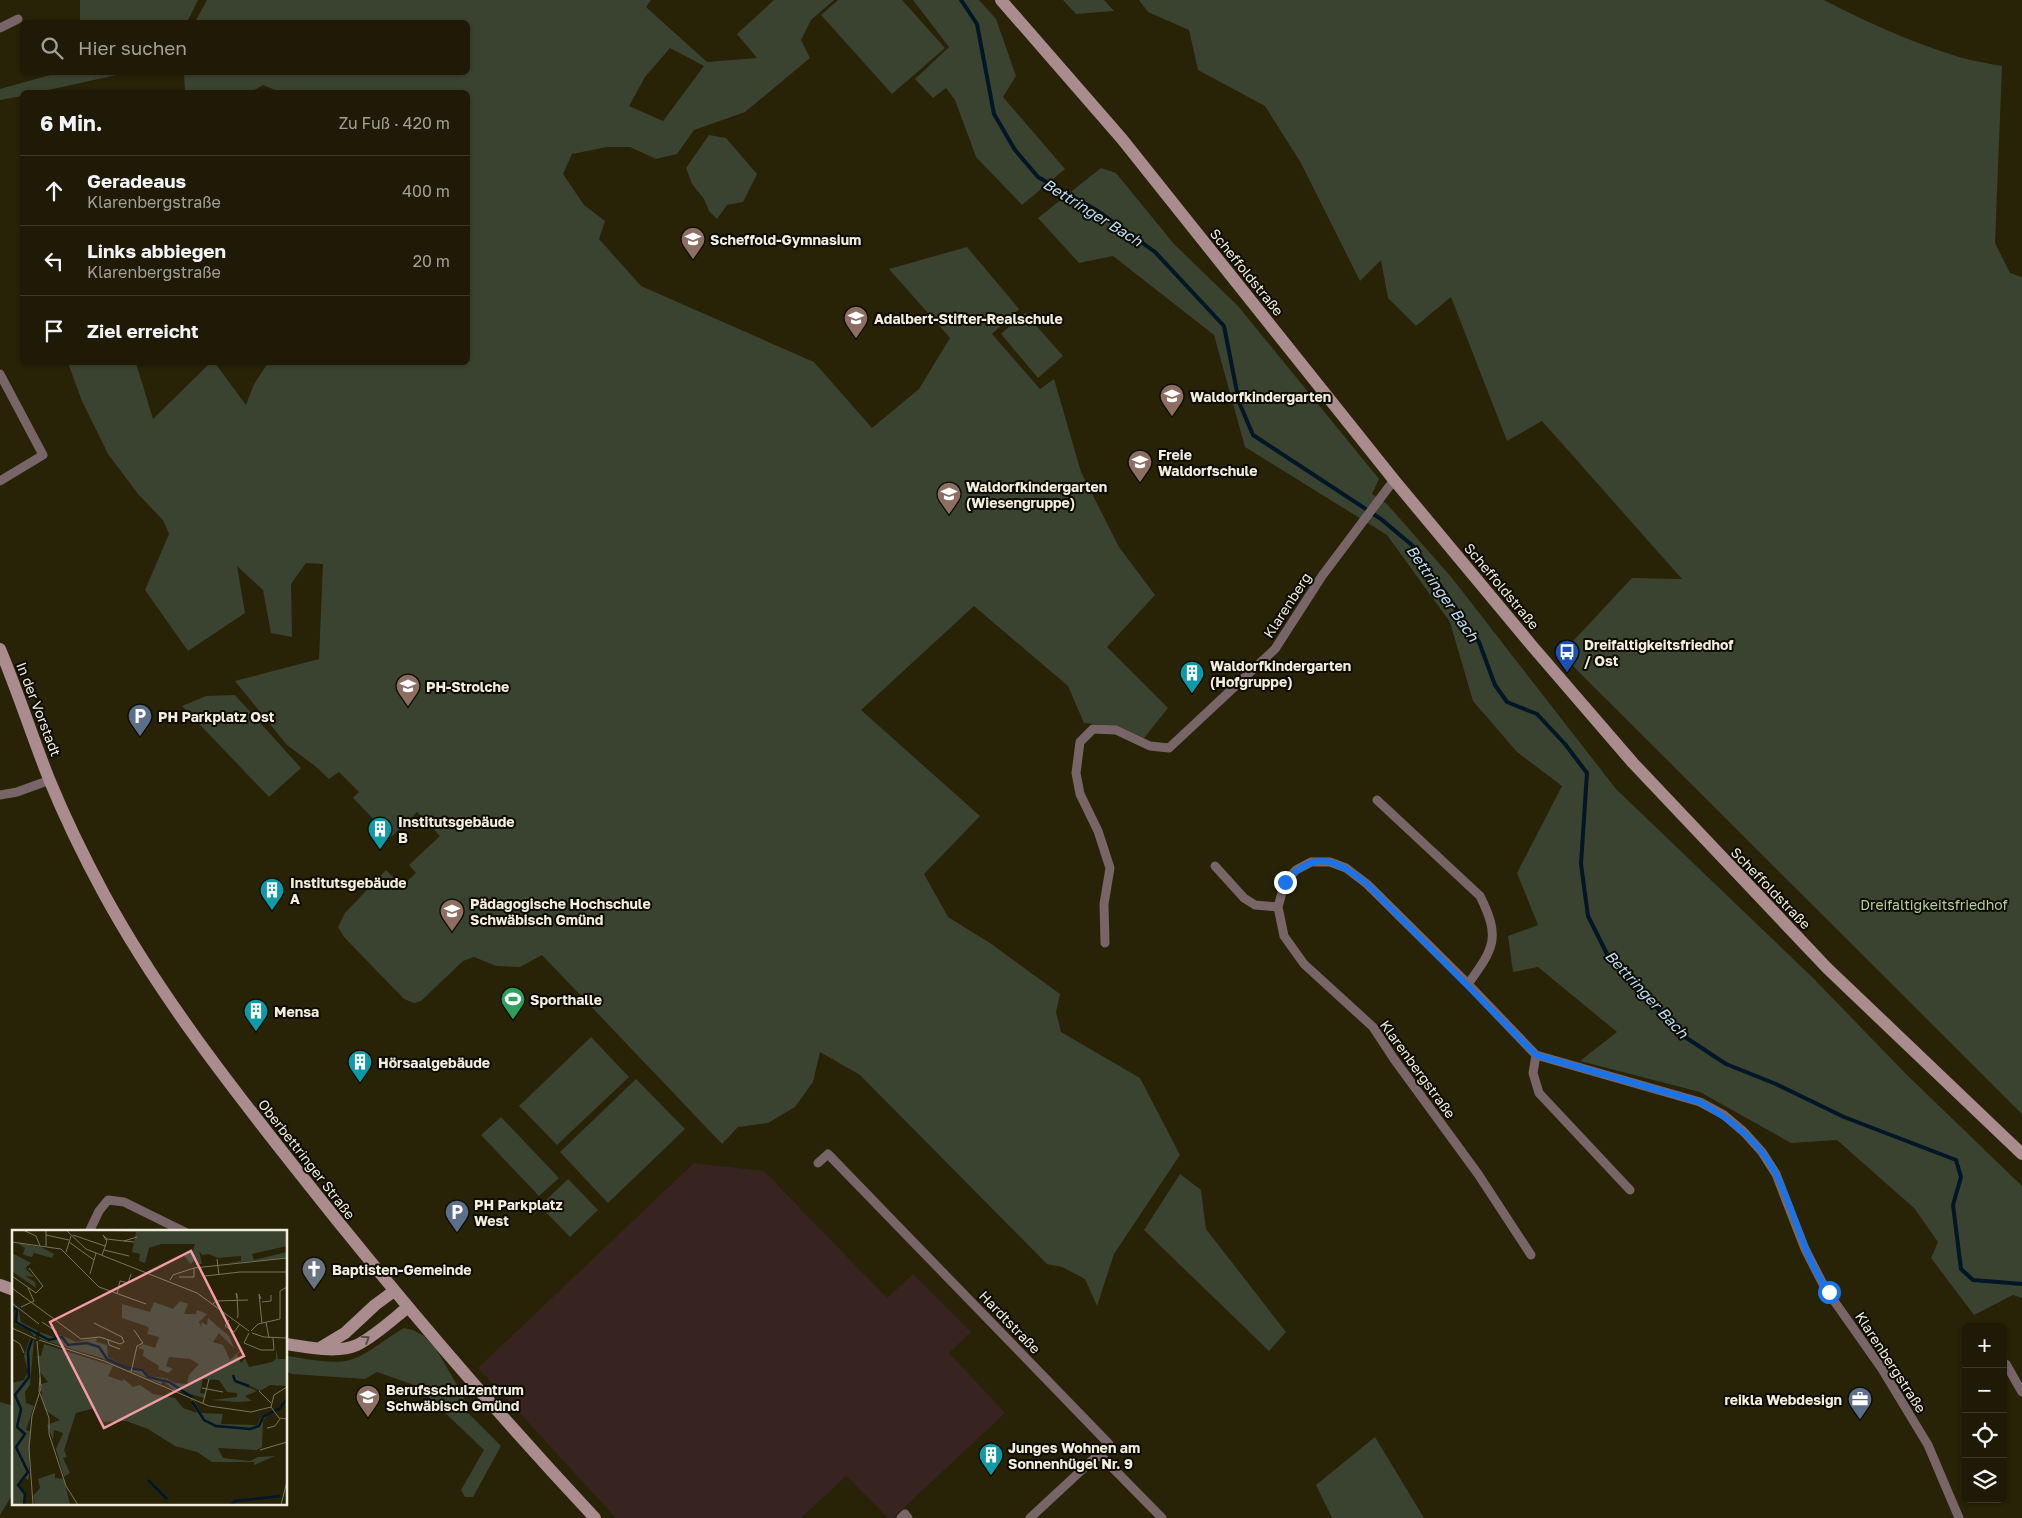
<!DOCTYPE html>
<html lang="de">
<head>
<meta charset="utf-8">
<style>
  :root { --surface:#1e1a05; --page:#2b2713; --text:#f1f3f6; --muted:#a1a19a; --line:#3c3827 }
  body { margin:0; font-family:"Golos Text",sans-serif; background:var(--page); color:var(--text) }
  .controls { position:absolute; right:15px; bottom:15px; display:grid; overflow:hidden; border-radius:8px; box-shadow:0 1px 4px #0004 }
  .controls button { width:45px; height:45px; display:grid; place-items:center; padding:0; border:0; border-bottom:1px solid var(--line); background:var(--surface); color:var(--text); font:25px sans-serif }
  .stop { position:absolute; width:15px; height:15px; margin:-11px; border:4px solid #1a73e8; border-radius:50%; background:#fff }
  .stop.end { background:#1a73e8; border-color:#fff; box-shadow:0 1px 5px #0008 }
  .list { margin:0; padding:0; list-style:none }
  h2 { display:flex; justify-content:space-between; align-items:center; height:65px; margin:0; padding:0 20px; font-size:21px }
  h2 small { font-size:16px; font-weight:400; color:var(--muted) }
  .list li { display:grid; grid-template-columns:32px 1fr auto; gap:15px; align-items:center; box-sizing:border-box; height:70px; padding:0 20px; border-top:1px solid var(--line) }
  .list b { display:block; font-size:19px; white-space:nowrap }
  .list p { margin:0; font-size:16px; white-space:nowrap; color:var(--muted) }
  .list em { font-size:16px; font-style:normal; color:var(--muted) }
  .icon { flex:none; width:28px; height:28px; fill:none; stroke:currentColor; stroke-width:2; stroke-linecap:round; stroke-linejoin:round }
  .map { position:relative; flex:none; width:2022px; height:1518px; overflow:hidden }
  .search { position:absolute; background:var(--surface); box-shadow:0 1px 4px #0004; left:20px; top:20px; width:450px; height:55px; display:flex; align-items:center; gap:12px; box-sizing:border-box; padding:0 18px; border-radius:8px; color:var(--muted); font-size:19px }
  .panel { position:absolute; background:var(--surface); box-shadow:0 1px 4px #0004; left:20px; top:90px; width:450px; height:275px; border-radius:8px }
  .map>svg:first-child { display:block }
  .industrial { fill:#372420 }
  .green { fill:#3a432f; fill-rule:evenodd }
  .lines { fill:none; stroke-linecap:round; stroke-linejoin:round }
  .stream { stroke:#011626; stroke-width:4 }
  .street { stroke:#786567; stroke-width:9 }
  .secondary { stroke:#aa8b8e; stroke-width:12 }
  .oneway { stroke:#5c4c48 }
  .route { stroke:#1a73e8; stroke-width:6 }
  .labels { text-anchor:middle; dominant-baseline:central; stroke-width:4; stroke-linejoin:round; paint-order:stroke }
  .poi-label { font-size:14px; font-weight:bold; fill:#f1eede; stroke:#0e0c03; text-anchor:start }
  .street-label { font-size:14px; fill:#f1eede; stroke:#0e0c03 }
  .park-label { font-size:14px; fill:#b5d195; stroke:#0e0c03 }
  .water-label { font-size:15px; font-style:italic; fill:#bcdef9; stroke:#0e0c03 }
  .inset-river { fill:none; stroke:#011626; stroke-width:2.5 }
  .inset-road { fill:none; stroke:#78745d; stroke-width:1 }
  .view { fill:#f49aa5; fill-opacity:0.15; stroke:#f49aa5; stroke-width:2.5 }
  .inset-edge { fill:none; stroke:#f1eede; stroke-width:2.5 }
</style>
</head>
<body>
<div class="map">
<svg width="2022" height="1518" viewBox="0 0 2022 1518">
  <rect width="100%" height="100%" fill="#282207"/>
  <path class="industrial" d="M694,1163L764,1171L887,1298L913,1274L971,1332L949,1353L1005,1413L893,1518H889L846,1476L801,1518H616L478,1368Z"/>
  <path class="green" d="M80,0H198L187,22H80Z
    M207,0H651L646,7L707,62L757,58L737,34L774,0H834L811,20L801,40L810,58L745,112L694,130L677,154L656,159L630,147H607L572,154L563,174L584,205L605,221L599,239L641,286L814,362L872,428L919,389L950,338L889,269L967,247L1019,309L992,334L1040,389L1054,379L1081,472L1119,547L1155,595L1107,647L1168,708L1144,738L1118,726L1084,723L1068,686L974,606L861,710L980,816L924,874L948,917L990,943L1060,994L1056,1012L1061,1032L1140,1078L1180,1155L1114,1254L1097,1306L1085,1279L1062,1267L1047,1264L860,1075L820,1052L813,1082L795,1107L768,1123L738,1127L722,1144L542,955L520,967L496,966L474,957L463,961L421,1001L414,1003L404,999L344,937L338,927L345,913L386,870L402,886L416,873L409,865L440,836L417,812L391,837L353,798L359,792L339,772L329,779L315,766L287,745L235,681L319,659L323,564L306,563L291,584L292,637L271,633L263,590L237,566L245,613L188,651L145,590L169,534L163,520L138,494L108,454L82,401L68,363H136L153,419L210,363H215L246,405L254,384L268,363L468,362V92H280L263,85L251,92H185L184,73L468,72V22H195ZM670,48L704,66L663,121L629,106L645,77Z
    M838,0H902L945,48L892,94L821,15Z
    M913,0H979L996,19L1016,76L1003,97L1065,169L1022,205L976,157L955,100L946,88L933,98L915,79L949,47Z
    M1063,0H1104L1114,11L1076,14Z
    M1139,0H1824C1866,22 1911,42 1956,56C1971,61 1987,63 2002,66L1995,243L2010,273L2022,277V1114L1561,654L1632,578L1682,579L1542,421L1507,441L1451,297L1416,326L1388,298L1381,260L1360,281L1301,163L1265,106L1198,70L1189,30L1148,12Z
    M61,72L126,73L39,92H22V96L0,100V89Z
    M709,135L726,138L757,174L743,202L727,205L717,219L709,211L704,199L692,184L686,168Z
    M1101,168L1116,173L1174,244L1238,306L1379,479L1372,494L1387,504L1452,578L1616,789L1812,977L1907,1075L2022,1186V1298L2013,1295L1974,1315L1931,1258L1938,1242L1914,1208L1837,1140L1791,1143L1700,1092L1580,1061L1617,1032L1538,967L1513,972L1508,936L1538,925L1517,873L1562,786L1517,752L1473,701L1450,622L1387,535L1245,447L1214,335L1113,256L1079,263L1038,218Z
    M1025,313L1063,356L1038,378L1001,334Z
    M235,695L301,768L269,797L182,706L206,696Z
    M591,1037L629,1077L557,1145L519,1106Z
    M636,1079L685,1129L608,1203L560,1152Z
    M501,1117L559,1178L539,1196L481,1135Z
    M1180,1174L1201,1190L1206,1229L1286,1332L1269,1351L1144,1230Z
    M568,1179L598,1210L570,1237L540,1206Z
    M404,1328L413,1330L424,1336L436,1349L463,1395L468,1413L501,1446L473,1497H465L461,1490L484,1450L417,1386L377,1372L365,1379L292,1374L286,1371V1356C307,1358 333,1366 353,1359C372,1352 387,1337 404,1328Z
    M0,1402L14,1406V1498L11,1497L0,1515Z
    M1375,1437L1424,1518H1332L1316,1485Z"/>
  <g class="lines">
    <path class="stream" d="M961,0L977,24L994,114L1015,150L1038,177L1098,211L1155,252L1224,326L1239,402L1253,435L1381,519L1413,546L1479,642L1495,685L1507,702L1537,714L1565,744L1587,773L1581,864L1588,916L1607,954L1682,1035L1726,1064L1776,1084L1844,1117L1956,1160L1961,1177L1953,1205L1961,1269L1973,1280L2022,1284"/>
    <path class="street" d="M0,28L18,19
      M0,374L43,455L0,481
      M0,795L17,792L50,780
      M1377,800L1480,896C1501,938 1494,948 1468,984
      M1215,866L1244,898L1255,905L1278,907
      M1105,943L1104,904L1110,868L1098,831L1080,794L1076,773L1080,742L1093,729L1116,730L1150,746L1169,748L1275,649L1322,576L1394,480
      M1536,1055L1533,1073L1539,1093L1630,1190
      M818,1163L828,1154L1109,1444L1099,1454L1162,1518
      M89,1232L99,1211L108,1200L124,1202L185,1232
      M1531,1255L1478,1174L1394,1059L1373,1027L1304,964L1284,936L1278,907L1285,882L1296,870L1311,862H1330L1346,868L1367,884L1468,984L1536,1055L1700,1102L1724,1115L1744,1132L1762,1152L1776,1174L1805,1249L1825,1288L1882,1369L1928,1445L1959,1518
      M2006,1364L2022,1392
      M901,1518L905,1514L908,1518
      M1030,1518L1099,1454"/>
    <path class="secondary" d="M1001,0L1122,139L1394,480L1533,647L1633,763L1827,968L2022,1154
      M0,649C18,692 32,736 49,779C65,818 84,857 104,894C157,991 225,1079 293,1165C389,1287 489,1405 595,1518
      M0,1285L14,1290
      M286,1344C308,1347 336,1354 357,1345C375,1336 392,1320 408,1307
      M320,1348L345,1333L375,1305L394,1291"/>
  </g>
  <defs><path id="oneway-chevron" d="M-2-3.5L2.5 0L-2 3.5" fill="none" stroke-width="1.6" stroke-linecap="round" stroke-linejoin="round" transform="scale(1.25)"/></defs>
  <use class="oneway" href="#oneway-chevron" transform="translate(366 1339) rotate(-33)"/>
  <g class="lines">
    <path class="route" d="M1285,882C1315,849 1336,859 1367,884L1536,1055L1700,1102C1730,1119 1760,1142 1776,1174C1796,1213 1803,1257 1829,1292"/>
  </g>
  <defs>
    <symbol id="school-pin" viewBox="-11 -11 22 30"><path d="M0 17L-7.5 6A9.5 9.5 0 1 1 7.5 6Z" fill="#8d6e63" stroke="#0e0c03"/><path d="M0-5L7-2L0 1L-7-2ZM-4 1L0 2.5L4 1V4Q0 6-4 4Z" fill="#fff"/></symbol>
    <symbol id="bus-pin" viewBox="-11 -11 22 30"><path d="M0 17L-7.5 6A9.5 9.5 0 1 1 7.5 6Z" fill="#1a4fb4" stroke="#0e0c03"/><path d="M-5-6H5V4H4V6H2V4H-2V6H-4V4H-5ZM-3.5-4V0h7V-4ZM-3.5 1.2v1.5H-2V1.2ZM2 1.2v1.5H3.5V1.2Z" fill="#fff"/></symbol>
    <symbol id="building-pin" viewBox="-11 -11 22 30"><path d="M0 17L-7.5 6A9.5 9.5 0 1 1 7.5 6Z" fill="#0f9aa8" stroke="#0e0c03"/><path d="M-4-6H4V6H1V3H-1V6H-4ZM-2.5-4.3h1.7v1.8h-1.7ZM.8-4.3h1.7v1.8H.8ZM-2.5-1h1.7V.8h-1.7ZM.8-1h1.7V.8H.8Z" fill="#fff"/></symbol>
    <symbol id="parking-pin" viewBox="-11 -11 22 30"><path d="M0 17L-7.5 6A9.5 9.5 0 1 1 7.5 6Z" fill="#5c6f8a" stroke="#0e0c03"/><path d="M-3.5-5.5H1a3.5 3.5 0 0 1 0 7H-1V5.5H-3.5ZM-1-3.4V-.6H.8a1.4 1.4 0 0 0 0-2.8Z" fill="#fff"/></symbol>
    <symbol id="university-pin" viewBox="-11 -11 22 30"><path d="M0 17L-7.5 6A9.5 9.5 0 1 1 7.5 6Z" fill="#8d6e63" stroke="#0e0c03"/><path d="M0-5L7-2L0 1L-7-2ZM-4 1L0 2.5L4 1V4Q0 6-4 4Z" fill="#fff"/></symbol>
    <symbol id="stadium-pin" viewBox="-11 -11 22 30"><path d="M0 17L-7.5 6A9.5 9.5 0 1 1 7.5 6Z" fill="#2e9e5b" stroke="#0e0c03"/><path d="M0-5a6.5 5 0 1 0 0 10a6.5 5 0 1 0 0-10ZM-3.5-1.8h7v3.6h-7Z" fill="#fff"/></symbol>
    <symbol id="church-pin" viewBox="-11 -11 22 30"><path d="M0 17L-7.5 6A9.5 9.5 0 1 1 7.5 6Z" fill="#6b7280" stroke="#0e0c03"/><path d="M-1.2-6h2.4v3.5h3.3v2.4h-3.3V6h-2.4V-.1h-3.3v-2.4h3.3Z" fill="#fff"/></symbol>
    <symbol id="office-pin" viewBox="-11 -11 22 30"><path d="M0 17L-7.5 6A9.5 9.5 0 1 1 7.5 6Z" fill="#5c6f8a" stroke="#0e0c03"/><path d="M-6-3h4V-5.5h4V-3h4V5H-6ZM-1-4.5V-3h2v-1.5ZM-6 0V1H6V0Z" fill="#fff"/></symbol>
  </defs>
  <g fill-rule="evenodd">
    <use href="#school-pin" x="679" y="225" width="28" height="38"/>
    <use href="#school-pin" x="842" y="304" width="28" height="38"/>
    <use href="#school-pin" x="1158" y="382" width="28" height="38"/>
    <use href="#school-pin" x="1126" y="448" width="28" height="38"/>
    <use href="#school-pin" x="935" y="480" width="28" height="38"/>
    <use href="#bus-pin" x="1553" y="638" width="28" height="38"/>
    <use href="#building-pin" x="1178" y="659" width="28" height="38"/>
    <use href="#school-pin" x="394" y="672" width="28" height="38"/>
    <use href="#parking-pin" x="126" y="702" width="28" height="38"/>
    <use href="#building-pin" x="366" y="815" width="28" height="38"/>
    <use href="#building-pin" x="258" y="876" width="28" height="38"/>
    <use href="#university-pin" x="438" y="897" width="28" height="38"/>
    <use href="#stadium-pin" x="499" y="985" width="28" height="38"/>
    <use href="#building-pin" x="242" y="997" width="28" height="38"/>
    <use href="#building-pin" x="346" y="1048" width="28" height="38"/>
    <use href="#parking-pin" x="443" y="1198" width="28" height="38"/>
    <use href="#church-pin" x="300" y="1255" width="28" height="38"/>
    <use href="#school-pin" x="354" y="1383" width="28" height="38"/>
    <use href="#office-pin" x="1846" y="1385" width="28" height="38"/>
    <use href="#building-pin" x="977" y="1441" width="28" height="38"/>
  </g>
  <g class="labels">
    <g class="poi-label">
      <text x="710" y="239">Scheffold-Gymnasium</text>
      <text x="874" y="318">Adalbert-Stifter-Realschule</text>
      <text x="1190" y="396">Waldorfkindergarten</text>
      <text x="1158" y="454">Freie<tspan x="1158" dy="16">Waldorfschule</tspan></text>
      <text x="966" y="486">Waldorfkindergarten<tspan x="966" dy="16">(Wiesengruppe)</tspan></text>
      <text x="1584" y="644">Dreifaltigkeitsfriedhof<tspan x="1584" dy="16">/ Ost</tspan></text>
      <text x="1210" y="665">Waldorfkindergarten<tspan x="1210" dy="16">(Hofgruppe)</tspan></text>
      <text x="426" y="686">PH-Strolche</text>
      <text x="158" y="716">PH Parkplatz Ost</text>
      <text x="398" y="821">Institutsgebäude<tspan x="398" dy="16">B</tspan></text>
      <text x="290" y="882">Institutsgebäude<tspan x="290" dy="16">A</tspan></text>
      <text x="470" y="903">Pädagogische Hochschule<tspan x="470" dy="16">Schwäbisch Gmünd</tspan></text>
      <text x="530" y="999">Sporthalle</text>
      <text x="274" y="1011">Mensa</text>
      <text x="378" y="1062">Hörsaalgebäude</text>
      <text x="474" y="1204">PH Parkplatz<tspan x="474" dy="16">West</tspan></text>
      <text x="332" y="1269">Baptisten-Gemeinde</text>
      <text x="386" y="1389">Berufsschulzentrum<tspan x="386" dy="16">Schwäbisch Gmünd</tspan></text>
      <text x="1842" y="1399" text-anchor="end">reikla Webdesign</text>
      <text x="1008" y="1447">Junges Wohnen am<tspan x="1008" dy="16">Sonnenhügel Nr. 9</tspan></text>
    </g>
    <g class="street-label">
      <text transform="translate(1247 272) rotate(51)">Scheffoldstraße</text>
      <text transform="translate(1502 586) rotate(50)">Scheffoldstraße</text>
      <text transform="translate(1287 605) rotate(-57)">Klarenberg</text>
      <text transform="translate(39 709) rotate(69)">In der Vorstadt</text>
      <text transform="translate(1771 888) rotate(46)">Scheffoldstraße</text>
      <text transform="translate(1418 1069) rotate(54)">Klarenbergstraße</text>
      <text transform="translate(307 1159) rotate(52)">Oberbettringer Straße</text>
      <text transform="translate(1010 1322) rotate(46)">Hardtstraße</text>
      <text transform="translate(1891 1362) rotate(57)">Klarenbergstraße</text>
    </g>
    <g class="park-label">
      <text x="1934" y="904">Dreifaltigkeitsfriedhof</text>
    </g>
    <g class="water-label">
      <text transform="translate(1093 212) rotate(32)">Bettringer Bach</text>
      <text transform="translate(1443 593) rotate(55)">Bettringer Bach</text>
      <text transform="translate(1647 994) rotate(47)">Bettringer Bach</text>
    </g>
  </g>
  <g transform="translate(12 1230)">
    <rect width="275" height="275" fill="#282207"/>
    <path d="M72,0H275V16L240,24L242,30L275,22V28L207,34L229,31V26L206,28L197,24L190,25L187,21L190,34H185L183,29L179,34L172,26L181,20L183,14H149L137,18L133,33L127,31L128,24L120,22L124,2ZM5,13L29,17L42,24L40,28L22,23L20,27L15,26L11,24L13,18ZM0,23L19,33L13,38L22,47L13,46L23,52L24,58L1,42ZM168,71L176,74L172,84H184L185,80L195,84L187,92L190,98L189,92L195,95L196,88L217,106L222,118L207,103L201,112L211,115L218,130L233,116L225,125L229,133L233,128L237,137L260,132L264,129V119L266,129H275V156L258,155L248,161L237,155L226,153L245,161L233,166L240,171L225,172L199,170L225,167V163L215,162L207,150L191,149L188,163L194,164L193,168L162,160L152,152L154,148L163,153L175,154L177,145L187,134L178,129L157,127L154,136L161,139L156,143L146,139L147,136L131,126L132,120L126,118L131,114L143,118L147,107L135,104L137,98L134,96L110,88V74L138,82L142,72L161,79ZM0,76L6,77L9,92L26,101L23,107L16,99L3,94L4,82ZM28,102L44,108L49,105L64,112L85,108L84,112L95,115L96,127L117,138L130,139L136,146L153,148L149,154L92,129L31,110L27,107ZM18,108L22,110L18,155L13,162L14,173L22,176L14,200L18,201L17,247L16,250L11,247L12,250L6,255L13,262V275H0V153L12,150L16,142L12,126ZM32,114L101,136L96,146L110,151L112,149L121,157L128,155L141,164L163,168L171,178L185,183L178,168L182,170L189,183L211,184L209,194L245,195L249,187L261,181L251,190L250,217L245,220L206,218L211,228L238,231L246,227L263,226L242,235V232H200L185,222L163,216L136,199L114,191L91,192L83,178L64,183L52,220L55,227L51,228L58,243L52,247L44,219L51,203L42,200L41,210L35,195L48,190L34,181L30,168L29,154L36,152L28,142L25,126H29ZM43,243V248L52,249L58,275H23L21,266L28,258L26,249Z" fill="#3a432f"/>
    <path class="inset-river" d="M0,77L5,80L4,92L37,110L50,107L56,115L75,113L87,117L95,129L115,138L130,140L136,147L157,152L180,167M221,145L223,151L237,156M180,171L192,190L204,196L238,199L247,196L251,187L268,178L275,169M136,250L155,269M12,275L13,264L6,255L16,242L4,217L13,204L5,197L9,179L3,165L17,147L16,121L20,109M219,275L223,271L268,266"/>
    <path class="inset-road" d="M11,0L24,6L28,16M34,0V16M54,0L74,19L185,63L237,101M34,5L57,10M61,5L93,16M95,9L112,11M0,12L49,19L87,57L134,74M57,12L82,30M122,12L112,11L125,7M92,20L117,26M54,22L59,6M90,25L94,14L95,9L91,5L94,10M205,29L207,45M78,44L84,23M0,46L24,63L31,56L17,38M193,46L228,42H275M167,47H182V38M158,50L161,45L182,38L275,28M0,58L69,109L88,107L108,114L112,112L110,107L82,93M105,64L108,51L116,53L119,44M249,69L247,64L250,93M250,72L259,71V65M0,73L27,94M201,74L204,71L236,70M9,77L22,71L16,58M225,88L226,86L225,64L224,63L225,68M217,90L213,96L222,102L228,94M30,92L45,102M254,92L257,108M0,98L24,109M239,101L246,94L268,89V61L275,57M237,103L232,113L249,120H262L261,108M240,103L252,107L275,108M0,109L8,114L12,123M27,110L92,131L197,176L239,182L259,177L267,188L275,189M96,110L97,115L108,119M119,142L125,116L131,113L122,100M28,147L27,161L37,188V204L54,256L66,275M190,158L211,162M247,161L259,173M191,173L197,149M259,177L262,165L275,157M255,198L263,196L268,189M248,220L275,212M21,275L17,218L20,186L29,158L25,111M269,275L275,251"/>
    <path class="view" d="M179,21L232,126L92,198L38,92Z"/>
    <rect width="275" height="275" class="inset-edge"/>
  </g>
</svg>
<div class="controls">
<button>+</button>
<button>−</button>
<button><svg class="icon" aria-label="locate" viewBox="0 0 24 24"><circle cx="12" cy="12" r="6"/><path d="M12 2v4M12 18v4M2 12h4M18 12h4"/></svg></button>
<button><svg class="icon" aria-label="layers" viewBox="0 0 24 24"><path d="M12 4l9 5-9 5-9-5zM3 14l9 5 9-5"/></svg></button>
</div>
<div class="stop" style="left:1829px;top:1292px"></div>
<div class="stop end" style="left:1285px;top:882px"></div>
<div class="search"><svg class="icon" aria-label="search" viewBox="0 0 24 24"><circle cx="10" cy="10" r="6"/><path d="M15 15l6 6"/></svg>Hier suchen</div>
<section class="panel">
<h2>6 Min.<small>Zu Fuß · 420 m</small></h2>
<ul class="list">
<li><svg class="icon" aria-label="ahead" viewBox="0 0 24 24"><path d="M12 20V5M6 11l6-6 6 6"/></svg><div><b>Geradeaus</b><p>Klarenbergstraße</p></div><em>400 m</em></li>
<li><svg class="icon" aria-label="left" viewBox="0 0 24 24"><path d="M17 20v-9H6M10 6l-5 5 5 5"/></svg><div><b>Links abbiegen</b><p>Klarenbergstraße</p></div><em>20 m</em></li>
<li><svg class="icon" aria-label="arrive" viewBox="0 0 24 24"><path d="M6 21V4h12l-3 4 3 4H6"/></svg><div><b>Ziel erreicht</b></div></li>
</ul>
</section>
</div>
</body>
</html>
